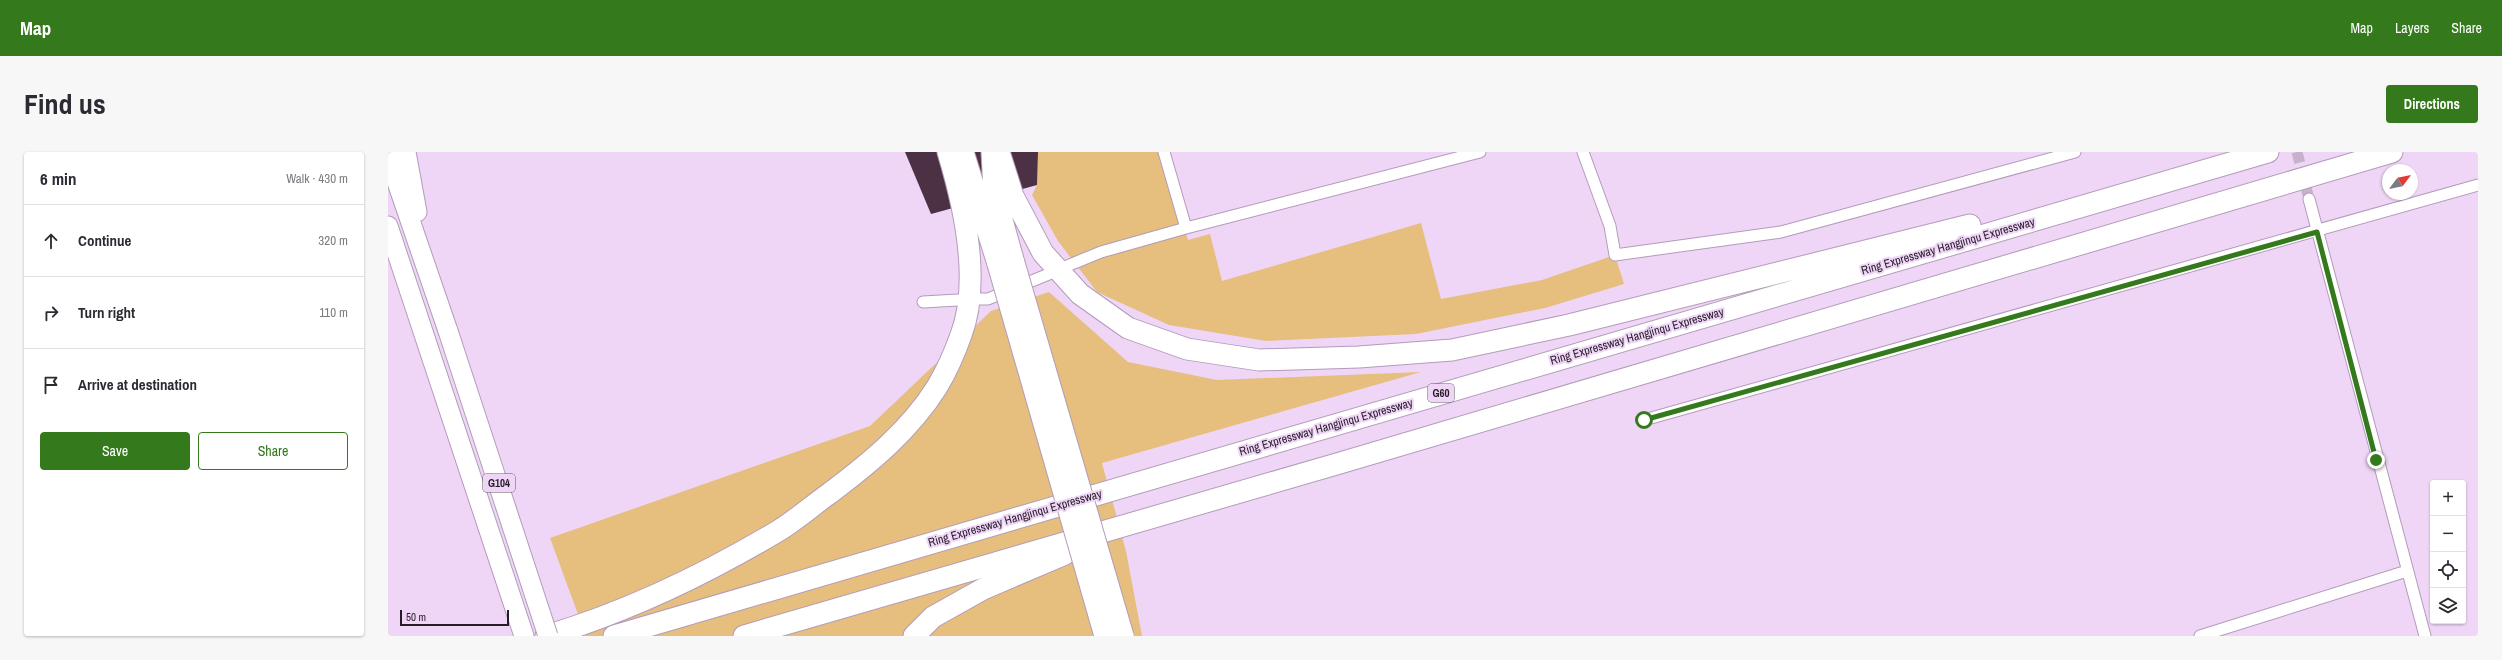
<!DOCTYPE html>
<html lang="en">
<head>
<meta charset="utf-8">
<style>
  :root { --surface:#fff; --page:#f7f7f7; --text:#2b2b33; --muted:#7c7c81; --line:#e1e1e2; --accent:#34791c }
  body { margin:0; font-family:"Archivo Narrow",sans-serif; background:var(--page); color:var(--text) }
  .controls { position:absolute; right:12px; bottom:12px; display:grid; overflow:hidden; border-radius:4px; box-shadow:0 1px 3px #0004 }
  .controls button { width:36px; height:36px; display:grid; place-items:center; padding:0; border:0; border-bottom:1px solid var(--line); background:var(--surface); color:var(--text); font:20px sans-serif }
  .compass { position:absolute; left:1994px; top:12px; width:36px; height:36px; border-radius:50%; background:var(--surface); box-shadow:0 1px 3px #0004; rotate:58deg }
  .scale { position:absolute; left:12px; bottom:10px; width:109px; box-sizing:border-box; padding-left:4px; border:2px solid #251c28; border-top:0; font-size:11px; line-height:14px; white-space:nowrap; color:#251c28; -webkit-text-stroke:3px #efd6f6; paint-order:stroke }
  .stop { position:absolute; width:12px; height:12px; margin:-9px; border:3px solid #34791c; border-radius:50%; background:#fff }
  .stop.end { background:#34791c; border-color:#fff; box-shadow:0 1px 4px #0008 }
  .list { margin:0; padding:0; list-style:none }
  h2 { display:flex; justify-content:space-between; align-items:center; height:52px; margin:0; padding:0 16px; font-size:17px }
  h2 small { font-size:13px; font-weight:400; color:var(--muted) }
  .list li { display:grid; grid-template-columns:26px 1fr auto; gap:12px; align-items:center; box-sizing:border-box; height:72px; padding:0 16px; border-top:1px solid var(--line) }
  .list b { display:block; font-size:15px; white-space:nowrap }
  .list em { font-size:13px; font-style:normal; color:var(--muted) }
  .actions { display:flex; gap:8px; padding:12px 16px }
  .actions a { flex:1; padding:9px 0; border:1px solid var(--accent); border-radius:4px; text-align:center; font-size:14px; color:var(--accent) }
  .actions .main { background:var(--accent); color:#fff }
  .icon { flex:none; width:22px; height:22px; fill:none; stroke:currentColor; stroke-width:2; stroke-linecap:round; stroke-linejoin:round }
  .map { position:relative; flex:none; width:2090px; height:484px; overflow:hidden; border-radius:4px }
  header { display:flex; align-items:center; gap:24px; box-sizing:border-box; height:56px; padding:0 20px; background:var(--accent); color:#fff }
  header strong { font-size:19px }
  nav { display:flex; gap:22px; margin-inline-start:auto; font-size:14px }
  .intro { display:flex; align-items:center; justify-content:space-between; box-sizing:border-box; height:96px; padding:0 24px }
  h1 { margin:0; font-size:28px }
  .button { padding:10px 18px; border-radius:4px; background:var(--accent); color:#fff; font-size:14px; font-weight:700 }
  main { display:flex; gap:24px; padding:0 24px }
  aside { flex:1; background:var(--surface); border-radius:4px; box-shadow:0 1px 3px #0004 }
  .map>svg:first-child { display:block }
  .green { fill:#e6be7e }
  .building { fill:#4c3043 }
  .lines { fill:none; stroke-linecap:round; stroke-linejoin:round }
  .minor-tunnel { stroke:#c7b1cd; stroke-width:11; stroke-dasharray:11 5.5; stroke-linecap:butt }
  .minor-casing { stroke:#b39bba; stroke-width:13 }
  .trunk-casing { stroke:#b39bba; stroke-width:21 }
  .motorway-casing { stroke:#b39bba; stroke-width:23 }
  .minor { stroke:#fff; stroke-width:11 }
  .trunk { stroke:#fff; stroke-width:19 }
  .motorway { stroke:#fff; stroke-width:21 }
  .trunk-bridge-casing { stroke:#b39bba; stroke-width:21; stroke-linecap:butt }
  .motorway-bridge-casing { stroke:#b39bba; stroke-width:23; stroke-linecap:butt }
  .trunk-bridge { stroke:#fff; stroke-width:19 }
  .motorway-bridge { stroke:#fff; stroke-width:21 }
  .route { stroke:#34791c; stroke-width:5 }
  .labels { text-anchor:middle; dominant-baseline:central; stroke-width:4; stroke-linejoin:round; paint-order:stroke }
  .shield { fill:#efd6f6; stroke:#625466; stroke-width:1 }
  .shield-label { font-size:11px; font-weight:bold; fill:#251c28 }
  .street-label { font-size:12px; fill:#251c28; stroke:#efd6f6 }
</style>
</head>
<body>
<header>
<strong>Map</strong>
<nav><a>Map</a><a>Layers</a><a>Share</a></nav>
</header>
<div class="intro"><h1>Find us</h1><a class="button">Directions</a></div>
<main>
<aside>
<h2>6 min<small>Walk · 430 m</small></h2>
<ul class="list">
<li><svg class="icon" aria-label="ahead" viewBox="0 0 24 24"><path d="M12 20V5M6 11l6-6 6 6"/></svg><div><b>Continue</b></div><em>320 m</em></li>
<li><svg class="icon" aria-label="right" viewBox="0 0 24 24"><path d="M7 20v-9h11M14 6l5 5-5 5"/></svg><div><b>Turn right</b></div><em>110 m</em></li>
<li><svg class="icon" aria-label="arrive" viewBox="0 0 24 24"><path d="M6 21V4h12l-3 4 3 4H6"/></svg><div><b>Arrive at destination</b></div></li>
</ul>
<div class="actions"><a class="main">Save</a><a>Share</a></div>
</aside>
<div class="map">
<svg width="2090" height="484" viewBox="0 0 2090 484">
  <rect width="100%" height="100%" fill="#efd6f6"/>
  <path class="green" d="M650,0H775L800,88L822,82L834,129L1033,71L1053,147L1154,128L1227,103L1236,132L1157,156L1028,182L878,189L781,173L709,140L670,89L644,43L649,33Z
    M661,140L740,210L829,228L1033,220L714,311L738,399L754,484H198L162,386L482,274L603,159Z"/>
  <path class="building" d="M517,0H650L649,33L543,62Z"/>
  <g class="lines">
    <path class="minor-tunnel" d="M1909,0L1921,47"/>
    <defs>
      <path id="minor" d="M1195,0L1222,74L1227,103L1393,80L1687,0
        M1921,47L2037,484
        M798,76L1092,0
        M679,114L713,100L798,76L776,0
        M590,147H600L661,122
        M535,150L570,148
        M1256,268L2090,33
        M1812,484L2019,419"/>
      <path id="trunk" d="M18,0L29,60
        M0,4L60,179
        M0,74L136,484"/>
      <path id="motorway" d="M575,0L610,112
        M604,0L606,39L626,111
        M611,0L625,44L655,101L692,142L740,176L799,197L871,208L971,205L1064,198L1181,173L1582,73
        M158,484C239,460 318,422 390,379C408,368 425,353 442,341C482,311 522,278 549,235C558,220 567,200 573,183C593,130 576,53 560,0
        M226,484L1880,0
        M356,484L952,311L2004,0
        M526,484L545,465L595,437L677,402"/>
    </defs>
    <use href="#minor" class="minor-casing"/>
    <use href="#trunk" class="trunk-casing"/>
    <use href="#motorway" class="motorway-casing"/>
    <use href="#minor" class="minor"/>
    <use href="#trunk" class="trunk"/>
    <use href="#motorway" class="motorway"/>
    <defs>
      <path id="trunk-bridge" d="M60,179L160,484"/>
      <path id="motorway-bridge" d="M626,111L735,484
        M610,112L717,484"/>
    </defs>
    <use href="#trunk-bridge" class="trunk-bridge-casing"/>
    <use href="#motorway-bridge" class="motorway-bridge-casing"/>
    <use href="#trunk-bridge" class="trunk-bridge"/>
    <use href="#motorway-bridge" class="motorway-bridge"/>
  </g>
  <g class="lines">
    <path class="route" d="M1256,268L1929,80L1988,308"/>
  </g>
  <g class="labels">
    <g class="shield">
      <rect x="1040" y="232" width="26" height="18" rx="3"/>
      <rect x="95" y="322" width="32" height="18" rx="3"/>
    </g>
    <g class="shield-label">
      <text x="1053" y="241">G60</text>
      <text x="111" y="331">G104</text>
    </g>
    <g class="street-label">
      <text transform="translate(1560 94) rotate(-16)">Ring Expressway Hangjinqu Expressway</text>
      <text transform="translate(1249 184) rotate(-16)">Ring Expressway Hangjinqu Expressway</text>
      <text transform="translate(938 275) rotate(-16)">Ring Expressway Hangjinqu Expressway</text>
      <text transform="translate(627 366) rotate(-16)">Ring Expressway Hangjinqu Expressway</text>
    </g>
  </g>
</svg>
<div class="controls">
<button>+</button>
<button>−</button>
<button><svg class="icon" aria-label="locate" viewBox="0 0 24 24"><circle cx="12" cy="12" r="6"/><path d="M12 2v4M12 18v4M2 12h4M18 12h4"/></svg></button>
<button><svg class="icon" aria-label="layers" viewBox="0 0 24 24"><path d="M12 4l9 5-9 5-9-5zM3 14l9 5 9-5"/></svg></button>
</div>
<svg class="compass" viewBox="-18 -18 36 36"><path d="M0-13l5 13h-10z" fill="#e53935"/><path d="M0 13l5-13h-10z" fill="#7c7c81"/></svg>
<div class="scale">50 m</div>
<div class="stop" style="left:1256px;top:268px"></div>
<div class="stop end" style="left:1988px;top:308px"></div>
</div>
</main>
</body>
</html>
